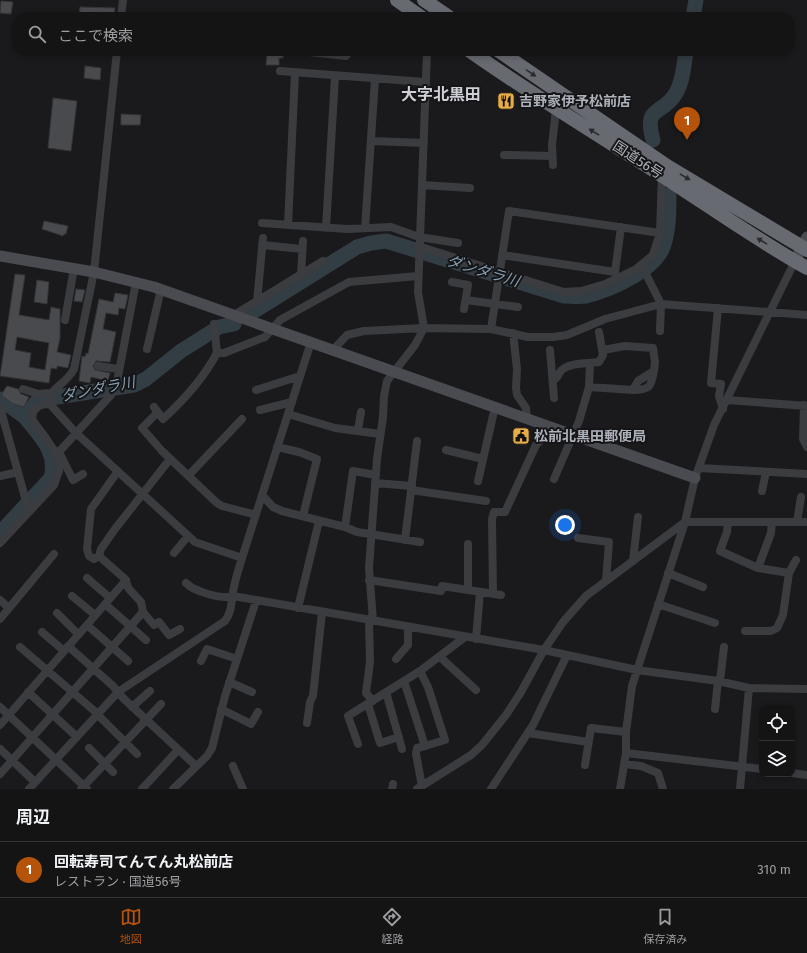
<!DOCTYPE html>
<html lang="ja">
<head>
<meta charset="utf-8">
<style>
  :root { --surface:#141415; --page:#212122; --text:#f1f3f6; --muted:#9d9ea0; --line:#333334; --accent:#b45309 }
  body { margin:0; font-family:"Fira Sans","Noto Sans JP",sans-serif; background:var(--page); color:var(--text) }
  .controls { position:absolute; right:12px; bottom:12px; display:grid; overflow:hidden; border-radius:8px; box-shadow:0 2px 6px #0003 }
  .controls button { width:36px; height:36px; display:grid; place-items:center; padding:0; border:0; border-bottom:1px solid var(--line); background:var(--surface); color:var(--text); font:20px sans-serif }
  .you { position:absolute; left:565px; top:525px; width:14px; height:14px; margin:-10px; border:3px solid #fff; border-radius:50%; background:#1a73e8; box-shadow:0 0 0 6px #1a73e833 }
  .badge { display:grid; place-items:center; width:26px; height:26px; border-radius:50%; background:var(--accent); color:#fff; font-size:13px; font-weight:700 }
  .pin { position:absolute; translate:-50% -33px; filter:drop-shadow(0 1px 2px #0008) }
  .pin::after { content:''; position:absolute; top:21px; width:14px; height:12px; background:inherit; clip-path:polygon(0 0,100% 0,50% 100%) }
  .list { margin:0; padding:0; list-style:none }
  h2 { display:flex; justify-content:space-between; align-items:center; height:52px; margin:0; padding:0 16px; font-size:17px }
  h2 small { font-size:13px; font-weight:400; color:var(--muted) }
  .list li { display:grid; grid-template-columns:26px 1fr auto; gap:12px; align-items:center; box-sizing:border-box; height:56px; padding:0 16px; border-top:1px solid var(--line) }
  .list b { display:block; font-size:15px; white-space:nowrap }
  .list p { margin:0; font-size:13px; white-space:nowrap; color:var(--muted) }
  .list em { font-size:13px; font-style:normal; color:var(--muted) }
  .icon { flex:none; width:22px; height:22px; fill:none; stroke:currentColor; stroke-width:2; stroke-linecap:round; stroke-linejoin:round }
  .map { position:relative; flex:none; width:807px; height:789px; overflow:hidden }
  .search { position:absolute; background:var(--surface); box-shadow:0 2px 6px #0003; left:12px; right:12px; top:12px; height:44px; display:flex; align-items:center; gap:10px; box-sizing:border-box; padding:0 14px; border-radius:16px; color:var(--muted); font-size:15px }
  .sheet { height:108px; background:var(--surface) }
  nav { display:flex; justify-content:space-around; align-items:center; box-sizing:border-box; height:56px; border-top:1px solid var(--line); background:var(--surface); font-size:11px; color:var(--muted) }
  nav a { display:grid; justify-items:center; gap:2px }
  nav .on { color:var(--accent) }
  .map>svg:first-child { display:block }
  .lines { fill:none; stroke-linecap:round; stroke-linejoin:round }
  .river { stroke:#333d44; stroke-width:15 }
  .building { fill:#494a4e; stroke:#343437; fill-rule:evenodd }
  .street { stroke:#3b3c40; stroke-width:8 }
  .secondary { stroke:#494b50; stroke-width:11 }
  .highway { stroke:#676a71; stroke-width:14 }
  .oneway { fill:#2a2a2e }
  .labels { text-anchor:middle; dominant-baseline:central; stroke-width:4; stroke-linejoin:round; paint-order:stroke }
  .poi-label { font-size:14px; font-weight:bold; fill:#adb1ba; stroke:#151517; text-anchor:start }
  .street-label { font-size:14px; fill:#adb1ba; stroke:#151517 }
  .water-label { font-size:15px; font-style:italic; fill:#879fb2; stroke:#151517 }
  .quarter-label { font-size:16px; font-weight:bold; fill:#ced0d6; stroke:#151517 }
</style>
</head>
<body>
<div class="map">
<svg width="807" height="789" viewBox="0 0 807 789">
  <rect width="100%" height="100%" fill="#1a1a1c"/>
  <g class="lines">
    <path class="river" d="M693,17L696,0
      M653,140C643,104 663,116 676,93C683,81 684,65 686,51
      M253,312L357,247L371,243L386,241L564,296C571,296 579,297 586,296C610,290 654,271 663,247C669,231 669,212 669,195
      M0,399L25,417
      M0,533L51,478C58,452 40,436 25,417L38,400L134,385L146,379L181,351L219,327L234,324"/>
  </g>
  <path class="building" d="M1,1L13,2L11,14L0,13Z
    M80,7L115,8L114,17H79Z
    M273,51H284L283,58H279V65H266L267,54L273,55Z
    M85,66L101,68L100,80L84,78Z
    M53,98L77,101L71,151L48,148Z
    M121,114L141,115L140,125H121Z
    M44,221L68,226L66,234H64L63,236L42,229Z
    M15,274L25,275L19,315L49,320L51,307L60,309V338L57,352L71,355L68,368L57,366V369L51,368L49,383L0,376ZM17,337L49,343L45,370L29,367L31,353L15,350Z
    M37,280L49,282L47,304L34,302Z
    M76,289L85,290L82,302L74,301Z
    M115,293L128,295L125,309L119,308L118,315L106,313L103,329L116,332L110,362L96,361L93,366L95,370L110,373L108,381L91,377L90,383L79,381L82,356L85,357L86,353L88,354L99,299L113,302Z
    M7,386L18,389L21,394L29,397L24,407L13,404L1,395Z"/>
  <g class="lines">
    <path class="street" d="M121,17L123,0
      M117,51L94,272L74,369C65,386 53,384 48,402L76,433L195,542L242,558
      M309,52L346,56L350,51
      M280,71L424,82
      M371,141L424,143
      M504,155L552,156
      M553,165L552,145L556,109
      M422,185L470,188
      M262,223L347,229L391,227L419,237L458,243
      M288,225L295,73
      M326,228L335,76
      M365,228L375,79
      M262,245L302,249
      M418,246L563,292L581,291L605,284L636,269L653,255L660,233L662,173
      M502,255L615,272L621,227
      M642,266L661,304L660,331
      M301,275L303,241
      M452,282L468,285L464,309
      M466,300L518,307
      M257,302L263,238
      M718,308L711,383L721,384L719,396L723,409
      M234,315L323,261
      M65,320L74,268
      M214,324L217,353
      M491,329L509,211L660,233
      M513,333L517,369L516,388L517,395L526,408L527,419
      M147,349L161,289
      M333,350L347,335L364,331L424,328L491,329L528,337H553L567,335L605,319L661,304L807,315
      M550,350L554,398
      M98,366L118,369
      M553,380C559,378 558,372 563,369C573,362 588,364 599,362L603,355L599,332
      M117,382L136,282
      M589,387L633,390L638,381L654,371L655,362L653,348L625,346L603,350
      M23,389L38,394L51,393
      M256,390L300,376
      M633,390C650,390 651,387 654,371
      M727,400L807,406
      M49,404C38,404 30,410 33,421L57,454
      M804,405L803,439L807,447
      M0,407L29,512
      M154,407L163,419C185,399 203,379 217,353H224L265,337L280,320L349,282L418,276
      M260,410L292,402
      M158,412L142,428L162,451L217,503L222,506L256,515
      M288,414L335,428L380,434
      M358,430L361,412
      M277,447L299,452L317,459L303,516
      M446,450L483,459
      M60,454L73,480L83,474
      M699,468L807,474
      M118,471L91,509L87,549L89,556L94,559L99,556L101,549L115,529L170,459
      M189,475L242,419
      M0,476L18,472
      M554,479L579,421L589,387L590,364
      M478,481L495,407
      M375,483L412,486
      M411,490L486,501
      M762,491L766,472
      M262,495L273,507L282,511L345,527L357,532L420,542
      M728,522L727,532L720,551L758,568L789,573
      M797,522L801,497
      M345,527L353,471L376,475
      M578,538L609,542L606,581
      M405,540L417,441
      M0,543L54,485L59,471L57,454L111,395
      M174,553L188,536
      M99,556L124,578L129,589L141,602L143,612L154,625L159,622L169,635L180,629
      M633,561L638,517
      M758,568L771,533L772,522
      M668,573L703,587
      M87,578L110,598
      M369,580L441,591L442,586L501,595
      M186,583C193,591 222,600 233,596L544,650L637,670L718,681L749,688L807,689
      M468,590V544
      M493,594L492,519L494,512H505L536,445L546,435L550,427
      M72,596L95,615
      M0,600L9,608
      M105,604L146,640
      M658,604L715,623
      M298,608L319,521
      M57,613L78,634
      M0,619L54,554
      M369,620L370,662L366,693L373,701
      M373,621L369,568L377,459L383,417L384,396L387,381L415,345L424,328L418,292L427,51
      M87,625L128,661
      M745,631H771L777,628L783,615L789,573L796,560
      M42,632L64,651
      M476,639L480,592
      M68,646L113,686L123,698L196,766
      M20,647L98,714
      M440,657L476,690
      M396,659L408,645V627
      M201,661L207,649L237,659
      M404,681L425,746L445,740L428,687L420,671
      M720,681L724,647
      M229,682L252,692
      M28,692L77,737
      M386,692L402,749
      M368,704L380,743L399,737
      M0,707L87,789
      M132,707L150,691
      M221,709L251,724L258,712
      M715,709L718,681
      M101,718L137,754
      M307,723L310,702L313,696L322,612
      M0,725L126,580
      M528,733L588,742
      M358,744L348,716L420,671L465,637
      M89,748L113,772
      M0,749L35,782
      M626,753L762,769
      M624,764L641,766L658,773L663,789
      M585,765L591,728L626,732
      M233,766L243,789
      M792,773L807,775
      M0,774L143,612
      M422,786L416,754L417,748L425,746
      M29,789L118,692L225,621C233,610 231,599 234,587C236,577 239,568 242,558L311,342
      M81,789L161,704
      M142,789L178,750
      M173,789L207,756L212,748L225,696L256,601
      M392,789L393,784
      M417,789L471,755L482,745L506,715L521,692L544,650L563,622L586,596L685,522H807
      M491,789L533,725L567,655
      M620,789L626,753V732L632,686L685,522L695,478L714,425L795,261
      M740,789L749,688"/>
    <path class="secondary" d="M0,256L94,272L154,287L695,478
      M795,261L807,237"/>
    <path class="highway" d="M397,0L421,17
      M424,0L449,17
      M470,51C531,94 595,133 658,173C708,205 755,239 807,268
      M499,51L667,166L807,250"/>
  </g>
  <defs><path id="oneway-solid" d="M-6-.8H1V-3.2L6.5 0L1 3.2V.8H-6Z"/></defs>
  <g class="oneway">
    <use href="#oneway-solid" transform="translate(531 73) rotate(34)"/>
    <use href="#oneway-solid" transform="translate(594 132) rotate(-148)"/>
    <use href="#oneway-solid" transform="translate(685 177) rotate(31)"/>
    <use href="#oneway-solid" transform="translate(762 241) rotate(-149)"/>
  </g>
  <defs>
    <symbol id="restaurant-square" viewBox="-11 -11 22 22"><rect x="-9" y="-9" width="18" height="18" rx="4" fill="#e5ac48" stroke="#151517"/><path d="M-5-6h1v4h1v-4h1v4h1v-4h1v5L-1.5 .5V6h-2V.5L-5-1ZM5-6V6H3V1.5H1.5Q1.5-4 5-6Z" fill="#111"/></symbol>
    <symbol id="civic-square" viewBox="-11 -11 22 22"><rect x="-9" y="-9" width="18" height="18" rx="4" fill="#e5ac48" stroke="#151517"/><path d="M-.6-6.5H3V-4.5H.6V-3L4-1V1h2V6H-6V1h2V-1L-.6-3ZM-1.2 2.5V6h2.4V2.5Z" fill="#111"/></symbol>
  </defs>
  <g fill-rule="evenodd">
    <use href="#restaurant-square" x="496" y="91" width="20" height="20"/>
    <use href="#civic-square" x="511" y="426" width="20" height="20"/>
  </g>
  <g class="labels">
    <g class="poi-label">
      <text x="519" y="101">吉野家伊予松前店</text>
      <text x="534" y="436">松前北黒田郵便局</text>
    </g>
    <g class="street-label">
      <text transform="translate(638 160) rotate(33)">国道56号</text>
    </g>
    <g class="water-label">
      <text transform="translate(483 271) rotate(17)">ダンダラ川</text>
      <text transform="translate(98 389) rotate(-11)">ダンダラ川</text>
    </g>
    <g class="quarter-label">
      <text x="441" y="94">大字北黒田</text>
    </g>
  </g>
</svg>
<div class="controls">
<button><svg class="icon" aria-label="locate" viewBox="0 0 24 24"><circle cx="12" cy="12" r="6"/><path d="M12 2v4M12 18v4M2 12h4M18 12h4"/></svg></button>
<button><svg class="icon" aria-label="layers" viewBox="0 0 24 24"><path d="M12 4l9 5-9 5-9-5zM3 14l9 5 9-5"/></svg></button>
</div>
<div class="you"></div>
<div class="pin badge" style="left:687px;top:140px">1</div>
<div class="search"><svg class="icon" aria-label="search" viewBox="0 0 24 24"><circle cx="10" cy="10" r="6"/><path d="M15 15l6 6"/></svg>ここで検索</div>
</div>
<section class="sheet">
<h2>周辺<small></small></h2>
<ul class="list">
<li><span class="badge">1</span><div><b>回転寿司てんてん丸松前店</b><p>レストラン · 国道56号</p></div><em>310 m</em></li>
</ul>
</section>
<nav>
<a class="on"><svg class="icon" aria-label="map" viewBox="0 0 24 24"><path d="M3 6l6-2 6 2 6-2v14l-6 2-6-2-6 2zM9 4v14M15 6v14"/></svg>地図</a>
<a><svg class="icon" aria-label="directions" viewBox="0 0 24 24"><path d="M12 3l9 9-9 9-9-9zM9 14v-3h6M13 9l2 2-2 2"/></svg>経路</a>
<a><svg class="icon" aria-label="saved" viewBox="0 0 24 24"><path d="M7 4h10v16l-5-4-5 4z"/></svg>保存済み</a>
</nav>
</body>
</html>
